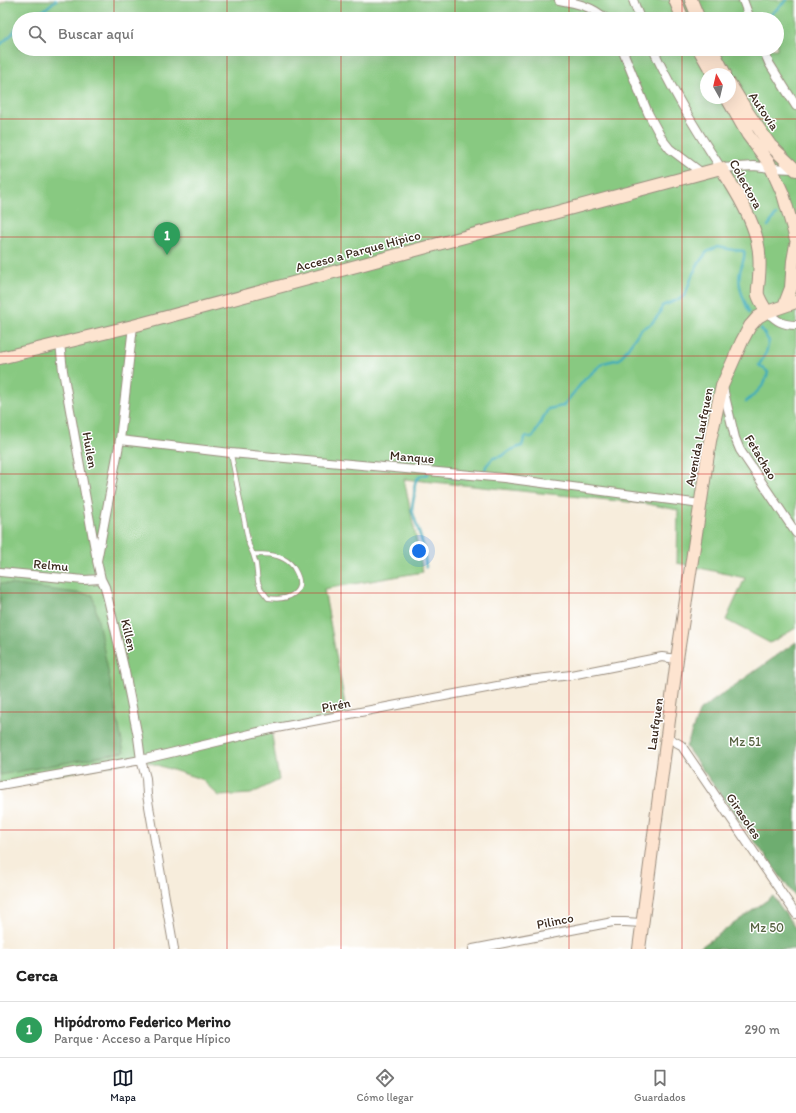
<!DOCTYPE html>
<html lang="es">
<head>
<meta charset="utf-8">
<style>
  :root { --surface:#fff; --page:#f6f6f6; --text:#222; --muted:#767676; --line:#e0e0e0; --accent:#111827 }
  body { margin:0; font-family:Itim,sans-serif; background:var(--page); color:var(--text) }
  .compass { position:absolute; left:700px; top:68px; width:36px; height:36px; border-radius:50%; background:var(--surface); box-shadow:0 4px 16px #0002; rotate:352deg }
  .you { position:absolute; left:419px; top:551px; width:14px; height:14px; margin:-10px; border:3px solid #fff; border-radius:50%; background:#1a73e8; box-shadow:0 0 0 6px #1a73e833 }
  .badge { display:grid; place-items:center; width:26px; height:26px; border-radius:50%; background:var(--accent); color:#fff; font-size:13px; font-weight:700 }
  .pin { position:absolute; translate:-50% -33px; filter:drop-shadow(0 1px 2px #0008) }
  .pin::after { content:''; position:absolute; top:21px; width:14px; height:12px; background:inherit; clip-path:polygon(0 0,100% 0,50% 100%) }
  .list { margin:0; padding:0; list-style:none }
  h2 { display:flex; justify-content:space-between; align-items:center; height:52px; margin:0; padding:0 16px; font-size:17px }
  h2 small { font-size:13px; font-weight:400; color:var(--muted) }
  .list li { display:grid; grid-template-columns:26px 1fr auto; gap:12px; align-items:center; box-sizing:border-box; height:56px; padding:0 16px; border-top:1px solid var(--line) }
  .list b { display:block; font-size:15px; white-space:nowrap }
  .list p { margin:0; font-size:13px; white-space:nowrap; color:var(--muted) }
  .list em { font-size:13px; font-style:normal; color:var(--muted) }
  .icon { flex:none; width:22px; height:22px; fill:none; stroke:currentColor; stroke-width:2; stroke-linecap:round; stroke-linejoin:round }
  .map { position:relative; flex:none; width:796px; height:949px; overflow:hidden }
  .search { position:absolute; background:var(--surface); box-shadow:0 4px 16px #0002; left:12px; right:12px; top:12px; height:44px; display:flex; align-items:center; gap:10px; box-sizing:border-box; padding:0 14px; border-radius:22px; color:var(--muted); font-size:15px }
  .sheet { height:108px; background:var(--surface) }
  nav { display:flex; justify-content:space-around; align-items:center; box-sizing:border-box; height:56px; border-top:1px solid var(--line); background:var(--surface); font-size:11px; color:var(--muted) }
  nav a { display:grid; justify-items:center; gap:2px }
  nav .on { color:var(--accent) }
  .map>svg:first-child { display:block }
  .green { fill:#88c981; stroke:#627a50; fill-rule:evenodd }
  .forest { fill:#6ead6f; stroke:#546c46 }
  .lines { fill:none; stroke-linecap:round; stroke-linejoin:round }
  .stream { stroke:#3dacba; stroke-width:2.5 }
  .lane-casing { stroke:#998c7d; stroke-width:5.5 }
  .street-casing { stroke:#998c7d; stroke-width:10 }
  .secondary-casing { stroke:#998c7d; stroke-width:14 }
  .lane { stroke:#fff; stroke-width:4 }
  .street { stroke:#fff; stroke-width:8 }
  .secondary { stroke:#fde4d0; stroke-width:12 }
  .grid { fill:none; stroke:#d62828; stroke-width:1; stroke-opacity:0.55 }
  .labels { text-anchor:middle; dominant-baseline:central; stroke-width:3; stroke-linejoin:round; paint-order:stroke }
  .street-label { font-size:13px; fill:#3b2a1e; stroke:#fff }
  .park-label { font-size:13px; fill:#566241; stroke:#fff }
</style>
</head>
<body>
<div class="map">
<svg width="796" height="949" viewBox="0 0 796 949">
  <rect width="100%" height="100%" fill="#fff"/>
  <filter id="ink" filterUnits="userSpaceOnUse"><feTurbulence type="fractalNoise" baseFrequency=".025" numOctaves="2"/><feDisplacementMap in="SourceGraphic" scale="8" xChannelSelector="R" yChannelSelector="G"/><feConvolveMatrix kernelMatrix="1 2 1 2 8 2 1 2 1" color-interpolation-filters="sRGB"/></filter>
  <filter id="wash" filterUnits="userSpaceOnUse"><feTurbulence type="fractalNoise" baseFrequency=".012" numOctaves="4" result="noise"/><feDisplacementMap in="SourceGraphic" scale="16" xChannelSelector="R" yChannelSelector="G"/><feGaussianBlur stdDeviation="0.9" result="paint"/><feColorMatrix in="noise" values="0 0 0 0 0 0 0 0 0 0 0 0 0 0 0 0 0 1.4 0 .05"/><feComposite in="paint" operator="in"/></filter>
  <g filter="url(#wash)">
    <rect width="100%" height="100%" fill="#f7eddc"/>
    <path class="green" d="M8,0H796V628L770,643L726,620L745,578L677,563L678,510L648,504L404,479L423,572L324,589L347,715L271,729L279,780L251,794L219,796L201,779L141,760L0,785V4ZM19,19H777V49H19ZM706,74H730V98H706Z"/>
    <path class="forest" d="M0,583L93,595L124,752L0,775Z
      M796,642V898L686,747L700,710Z
      M773,896L796,929V949H698Z"/>
    <g class="lines">
      <path class="stream" d="M769,16L787,0
        M23,19L31,12L44,10L56,0
        M0,45L12,34L19,24
        M768,226L776,215
        M746,402C758,390 764,389 768,372L759,365L766,353L769,341L761,329
        M481,473L485,471L486,466L493,458L502,456L511,450L522,446L524,439L527,437H533L548,409L563,406L584,380L603,363L620,359L641,329L651,324L660,313L662,306L680,299L685,295L692,276L698,264L707,252L717,247L734,250L744,251C746,258 741,265 740,272C737,285 744,300 749,312
        M450,477L467,478
        M426,567L423,545L412,510C412,505 413,501 414,497C415,484 412,477 428,474"/>
    </g>
  </g>
  <g filter="url(#ink)">
    <g class="lines">
      <defs>
        <path id="lane" d="M231,454L249,545L253,554L256,564L258,582L261,589L268,598C288,601 308,593 295,570C293,566 288,561 284,559C275,554 264,554 253,554"/>
        <path id="street" d="M559,0C576,3 592,6 606,19
          M633,0L640,19
          M743,0L750,19
          M622,49L648,113L662,139L670,149L702,173
          M653,49C672,91 696,130 721,168L754,166L771,168L794,169
          M763,49L769,63L796,106
          M767,312C777,321 782,325 796,325
          M133,326L120,440L97,561L101,579L105,587L108,599L125,672L138,737L141,760L146,778L147,795L174,949
          M60,343L63,371L96,555
          M723,388L735,438L740,450L796,533
          M120,440L231,453L504,478L701,504
          M0,572L84,580L101,579
          M667,737L681,745L796,914
          M0,785L141,760L271,729L529,680L571,675L662,657L677,659
          M473,949L613,922H625L642,923"/>
        <path id="secondary" d="M675,0L683,19
          M691,0L699,19
          M699,49L713,74
          M712,49L725,74
          M730,84L746,110L770,145L796,170
          M727,98L748,135L769,163L783,194L796,239
          M784,306L791,288L793,261L796,244
          M0,358L133,326L721,168C735,189 751,215 757,240C760,252 760,265 759,277C759,283 757,290 758,295C760,301 764,307 767,312
          M639,949L677,659L710,441L722,386L742,341L750,326L758,317L767,312L796,302"/>
      </defs>
      <use href="#lane" class="lane-casing"/>
      <use href="#street" class="street-casing"/>
      <use href="#secondary" class="secondary-casing"/>
      <use href="#lane" class="lane"/>
      <use href="#street" class="street"/>
      <use href="#secondary" class="secondary"/>
    </g>
  </g>
  <path class="grid" d="M114,0V19M227,0V19M341,0V19M455,0V19M569,0V19M682,0V19M114,49V949M227,49V949M341,49V949M455,49V949M569,49V949M682,49V949M0,119H796M0,237H796M0,356H796M0,474H796M0,593H796M0,712H796M0,830H796"/>
  <g class="labels">
    <g class="street-label">
      <text transform="translate(764 111) rotate(56)">Autovía</text>
      <text transform="translate(746 184) rotate(61)">Colectora</text>
      <text transform="translate(358 251) rotate(-15)">Acceso a Parque Hípico</text>
      <text transform="translate(699 437) rotate(-79)">Avenida Laufquen</text>
      <text transform="translate(90 450) rotate(80)">Huilen</text>
      <text transform="translate(412 457) rotate(5)">Manque</text>
      <text transform="translate(761 457) rotate(59)">Fetachao</text>
      <text transform="translate(51 565) rotate(5)">Relmu</text>
      <text transform="translate(129 635) rotate(77)">Killen</text>
      <text transform="translate(336 705) rotate(-11)">Pirén</text>
      <text transform="translate(655 724) rotate(-82)">Laufquen</text>
      <text transform="translate(744 816) rotate(56)">Girasoles</text>
      <text transform="translate(555 921) rotate(-11)">Pilinco</text>
    </g>
    <g class="park-label">
      <text x="745" y="741">Mz 51</text>
      <text x="767" y="927">Mz 50</text>
    </g>
  </g>
</svg>
<svg class="compass" viewBox="-18 -18 36 36"><path d="M0-13l5 13h-10z" fill="#e53935"/><path d="M0 13l5-13h-10z" fill="#767676"/></svg>
<div class="you"></div>
<div class="pin badge" style="left:167px;top:255px;background:#2e9e5b">1</div>
<div class="search"><svg class="icon" aria-label="search" viewBox="0 0 24 24"><circle cx="10" cy="10" r="6"/><path d="M15 15l6 6"/></svg>Buscar aquí</div>
</div>
<section class="sheet">
<h2>Cerca<small></small></h2>
<ul class="list">
<li><span class="badge" style="background:#2e9e5b">1</span><div><b>Hipódromo Federico Merino</b><p>Parque · Acceso a Parque Hípico</p></div><em>290 m</em></li>
</ul>
</section>
<nav>
<a class="on"><svg class="icon" aria-label="map" viewBox="0 0 24 24"><path d="M3 6l6-2 6 2 6-2v14l-6 2-6-2-6 2zM9 4v14M15 6v14"/></svg>Mapa</a>
<a><svg class="icon" aria-label="directions" viewBox="0 0 24 24"><path d="M12 3l9 9-9 9-9-9zM9 14v-3h6M13 9l2 2-2 2"/></svg>Cómo llegar</a>
<a><svg class="icon" aria-label="saved" viewBox="0 0 24 24"><path d="M7 4h10v16l-5-4-5 4z"/></svg>Guardados</a>
</nav>
</body>
</html>
